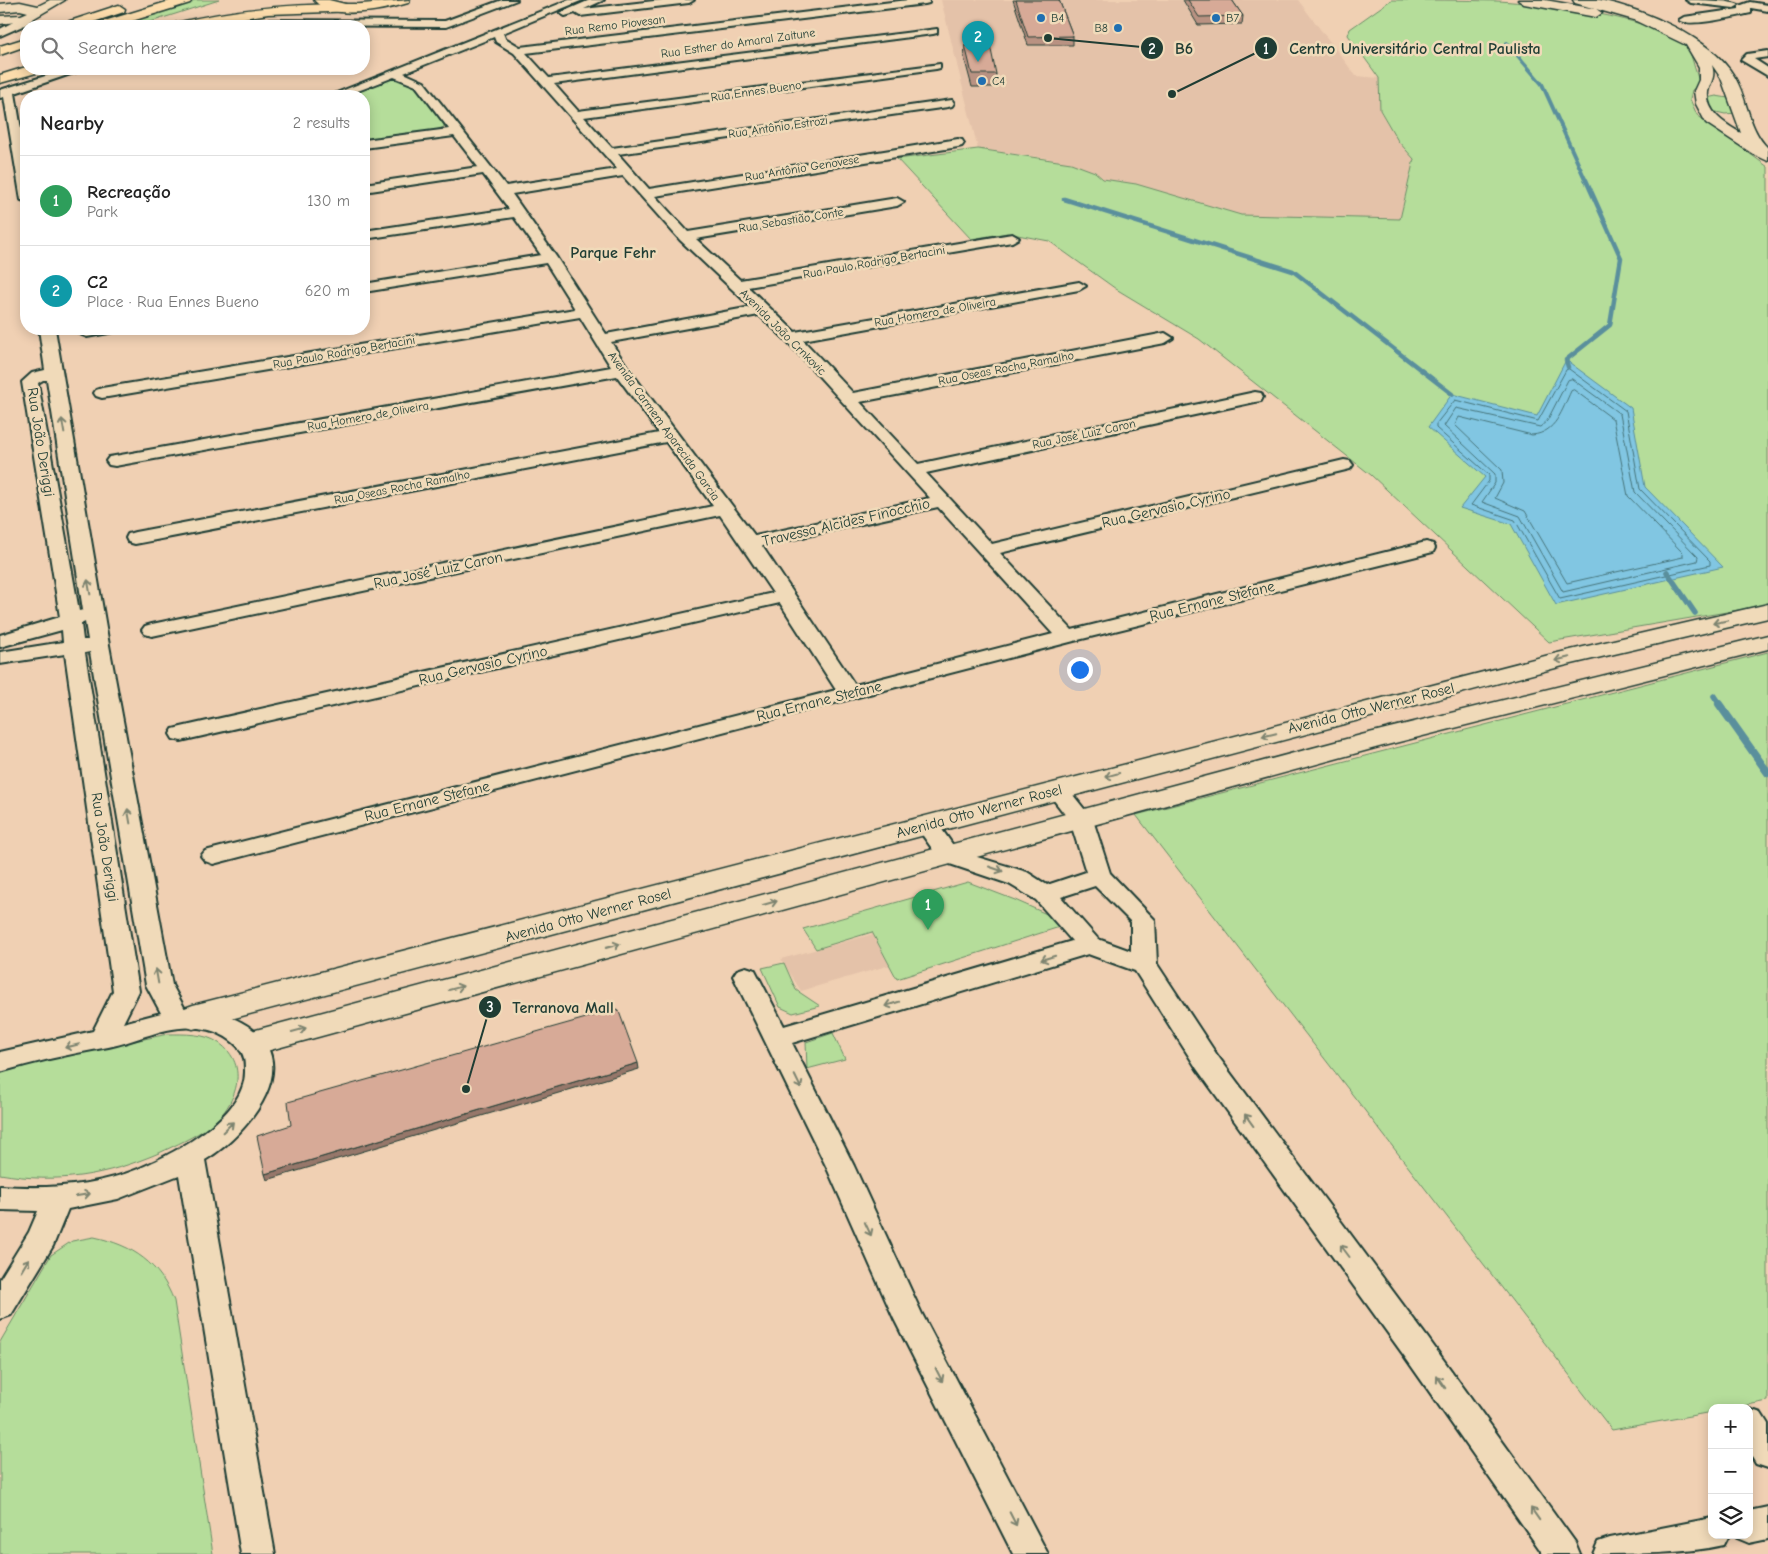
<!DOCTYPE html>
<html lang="en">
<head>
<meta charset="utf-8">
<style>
  :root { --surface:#fff; --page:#f2f2f2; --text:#222; --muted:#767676; --line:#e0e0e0; --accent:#d93025 }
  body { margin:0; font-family:"Comic Neue",sans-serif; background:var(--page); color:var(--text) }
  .controls { position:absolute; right:15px; bottom:15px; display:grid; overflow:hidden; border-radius:10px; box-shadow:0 2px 12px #0003 }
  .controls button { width:45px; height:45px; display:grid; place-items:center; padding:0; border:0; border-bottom:1px solid var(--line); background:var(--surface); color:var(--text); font:25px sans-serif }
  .you { position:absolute; left:1079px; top:669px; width:18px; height:18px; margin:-12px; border:4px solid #fff; border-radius:50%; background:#1a73e8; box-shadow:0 0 0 8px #1a73e833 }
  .badge { display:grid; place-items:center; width:32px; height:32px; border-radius:50%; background:var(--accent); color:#fff; font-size:16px; font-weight:700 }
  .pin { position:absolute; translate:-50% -41px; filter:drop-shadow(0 1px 2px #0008) }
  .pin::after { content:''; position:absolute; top:26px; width:18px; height:15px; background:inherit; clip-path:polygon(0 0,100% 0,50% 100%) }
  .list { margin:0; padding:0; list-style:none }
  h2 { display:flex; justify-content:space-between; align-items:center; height:65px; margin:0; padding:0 20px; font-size:21px }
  h2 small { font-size:16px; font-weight:400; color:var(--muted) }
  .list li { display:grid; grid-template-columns:32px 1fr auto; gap:15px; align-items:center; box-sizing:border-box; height:90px; padding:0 20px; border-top:1px solid var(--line) }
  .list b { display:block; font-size:19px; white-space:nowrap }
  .list p { margin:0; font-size:16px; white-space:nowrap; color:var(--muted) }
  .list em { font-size:16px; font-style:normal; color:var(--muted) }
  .icon { flex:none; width:28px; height:28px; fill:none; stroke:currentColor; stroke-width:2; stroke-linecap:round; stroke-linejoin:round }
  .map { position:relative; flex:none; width:1768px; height:1554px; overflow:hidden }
  .search { position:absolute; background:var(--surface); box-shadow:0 2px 12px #0003; left:20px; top:20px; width:350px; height:55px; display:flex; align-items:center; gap:12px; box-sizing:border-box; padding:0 18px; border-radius:20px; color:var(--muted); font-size:19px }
  .panel { position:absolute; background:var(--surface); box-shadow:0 2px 12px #0003; left:20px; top:90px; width:350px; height:245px; border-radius:20px }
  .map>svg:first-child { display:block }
  .built { fill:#e4c2a9 }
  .green { fill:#b5dd9a; stroke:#6a8d67 }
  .water { fill:#81c6e2; stroke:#5a8f9c }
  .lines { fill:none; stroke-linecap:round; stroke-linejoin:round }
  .shore { stroke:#46747a; stroke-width:1 }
  .stream-far3 { stroke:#5a8f9c; stroke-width:4 }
  .stream-far2 { stroke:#5a8f9c; stroke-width:4.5 }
  .stream-far1 { stroke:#5a8f9c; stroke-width:5.5 }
  .stream { stroke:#5a8f9c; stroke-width:8 }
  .street-casing { stroke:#1f3d34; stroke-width:4 }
  .secondary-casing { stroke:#1f3d34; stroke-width:3 }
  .primary-casing { stroke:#1f3d34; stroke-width:3 }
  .highway-casing { stroke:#1f3d34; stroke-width:3 }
  .street { fill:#f0dab9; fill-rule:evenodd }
  .secondary { fill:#f0dab9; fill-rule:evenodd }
  .primary { fill:#fcdcac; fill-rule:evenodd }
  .highway { fill:#fcdcac; fill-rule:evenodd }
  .wall { fill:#b99282; stroke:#1f3d34 }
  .shaded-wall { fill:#96776a; stroke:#1f3d34 }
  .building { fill:#d7aa97; stroke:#1f3d34 }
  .oneway { stroke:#7d8470 }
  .poi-dot { fill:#1f6fb2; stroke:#f0dab9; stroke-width:2 }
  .labels { text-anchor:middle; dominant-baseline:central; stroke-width:5; stroke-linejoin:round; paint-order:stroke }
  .far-poi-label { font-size:12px; fill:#1f3d34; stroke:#f0dab9; text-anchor:start }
  .far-street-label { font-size:12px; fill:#1f3d34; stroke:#f0dab9 }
  .street-label { font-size:15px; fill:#1f3d34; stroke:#f0dab9 }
  .far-district-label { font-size:16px; font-weight:bold; fill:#1f3d34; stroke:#f0dab9 }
  .leader { fill:none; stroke:#1f3d34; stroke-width:2 }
  .callout-dot { fill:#1f3d34; stroke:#f0dab9; stroke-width:2 }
  .mark-label { font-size:15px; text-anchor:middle; font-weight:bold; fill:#fff }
  .callout-label { font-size:16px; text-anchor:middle; font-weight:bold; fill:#1f3d34; stroke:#f0dab9; stroke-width:5; stroke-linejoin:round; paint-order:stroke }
</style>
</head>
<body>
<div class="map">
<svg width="1768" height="1554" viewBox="0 0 1768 1554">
  <rect width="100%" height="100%" fill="#f0d0b3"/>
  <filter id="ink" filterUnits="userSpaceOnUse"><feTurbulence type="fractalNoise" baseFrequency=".02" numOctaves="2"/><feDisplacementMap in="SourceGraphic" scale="10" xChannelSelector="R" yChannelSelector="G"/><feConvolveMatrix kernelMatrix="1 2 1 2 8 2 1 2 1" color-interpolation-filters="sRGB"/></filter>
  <g filter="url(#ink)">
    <path class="built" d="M941,0H1298L1356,76L1379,78L1380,111L1398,141L1414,159L1400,219L1241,215L1136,184L1103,179L1095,172L1046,158L978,149Z
      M873,934L890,965L801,991L781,959Z"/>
    <path class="green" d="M193,0H219L138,26H110Z
      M1391,0C1427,0 1463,0 1498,1C1536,3 1673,18 1690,52L1700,85L1692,90L1690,99L1697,115L1768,167V605L1549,642L1371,475L1199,339L1116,289L1049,241L1007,233L971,239L897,159L978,149L1071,163L1095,172L1103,179L1136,184L1241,215L1400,219L1414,159L1398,141L1380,110L1379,78L1348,35L1350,29Z
      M401,79L413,82L444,124V127L430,132L364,141V96H340L381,80Z
      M1716,96L1728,98L1736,113L1725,114L1712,111L1707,98Z
      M1768,652V1401L1732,1408H1712V1412L1612,1430L1136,815Z
      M968,882L1015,900L1069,924L897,979L872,932L816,949L803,929Z
      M784,963L796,990L820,1006L793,1013L780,1007L762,968Z
      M833,1033L845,1059L807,1069L806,1042Z
      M168,1034C184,1034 205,1033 219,1043C251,1065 236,1106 210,1126C194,1137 176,1145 159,1153C105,1176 58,1184 0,1174V1071L15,1066Z
      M94,1237C133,1245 160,1264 174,1301L213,1554H0V1342L51,1255L72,1241Z"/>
    <path class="water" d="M1566,360L1631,408L1645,487L1723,567L1556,605L1511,524L1460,508L1485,477L1428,427L1452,394L1537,416Z"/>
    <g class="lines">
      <path class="shore" d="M1569,369L1626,411L1640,489L1710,561V565L1560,599L1515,520L1471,505L1489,481V475L1436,428V424L1455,400L1538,421L1566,370Z
        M1572,379L1620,414L1635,492L1698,557L1697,561L1563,592L1520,516L1482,502L1495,483V474L1444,426L1456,408L1540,427L1547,421L1568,380Z
        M1574,390L1613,419L1628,496L1683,553V557L1567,583L1525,511L1495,498L1503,483L1502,470L1455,425L1459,417L1532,435C1556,433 1562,410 1571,391Z"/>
      <path class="stream-far3" d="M1507,43L1542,84L1586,181"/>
      <path class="stream-far2" d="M1064,199L1293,271L1452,394
        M1568,367L1566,360L1610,325L1621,258L1586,180"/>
      <path class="stream-far1" d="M1667,572L1695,613
        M1714,696L1720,705"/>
      <path class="stream" d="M1719,704L1768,773"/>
      <defs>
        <path id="street" d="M502,0H517L446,27L223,26L228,23L251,20L445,21Z
          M569,0H583L503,33L505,38L520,47L908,0H929V3L925,4L526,53L549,78L937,29V33L933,34L554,84L578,111L940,64V68L936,69L584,117L612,148L952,100L954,103L952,106L948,107L618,154L649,189L958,139L962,140L964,143L962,146L958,147L655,196L688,232L897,198L904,202L897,206L696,239L740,280L1012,234L1019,238L1012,242L748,287L795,332L1079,282L1086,286L1079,290L803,340L853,393L1165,333L1173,338L1165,343L860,402L918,464L1255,392L1261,393L1263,397L1261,401L1255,402L926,473L992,544L1344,460L1350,461L1353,465L1350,469L1000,553L1072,630L1426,542L1433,544L1435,548L1433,552L1074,641L213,864L205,861L201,856L205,851L836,690L780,603L181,741L173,739L170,734L173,729L181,727L773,593L720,515L152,636L145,634L142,630L145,626L152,624L713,506L666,442L135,544L128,542L126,538L128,534L135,532L659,433L617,376L115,466L109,465L106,461L109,457L115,456L611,367L580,317L102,398L96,396L94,393L96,390L102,388L575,309L546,263L364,292V284L541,255L514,217L364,239V231L509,209L483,174L364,192V184L478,167L454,136L364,148V140L449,129L416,86L394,77L345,96H329ZM494,37L496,42L514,53L617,169L506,186L424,82L404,73ZM623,176L680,240L751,307L606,334L557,258L512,194ZM759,315L786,340L930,498L755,536L628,368L611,342ZM938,507L1053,634L855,685L762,546Z
          M590,0H604L584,9L663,0H694L689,3L580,16L575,13L565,16L560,13Z
          M1686,0C1700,0 1728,0 1739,5L1734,8L1691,3Z
          M1750,2L1768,5V11L1751,8V13C1738,16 1688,28 1679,20L1684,17L1739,9V6Z
          M32,12L37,15L27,24L0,36V29Z
          M1768,51V57L1754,59L1768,68V76L1741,60L1747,54Z
          M68,69H85L15,93L26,159V201L21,200L4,97L0,98V90Z
          M39,329H55L109,645L172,985L185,1009C204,1008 224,1013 241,1022C310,1059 250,1133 205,1160L275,1554H241L179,1175L118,1199L68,1209L53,1246L11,1315L0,1319V1279L29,1232L38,1211L0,1210V1186C46,1189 94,1187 138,1169C173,1154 245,1117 245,1072C245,1062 245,1055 238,1047C229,1037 213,1029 198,1028C165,1024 135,1043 103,1048C69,1054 34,1062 0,1072V1052L93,1031L113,991L65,654L0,664V652L63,642L62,630L0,647V635L60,617L22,382L32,373L45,370ZM43,380H47L83,610L79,611L38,383ZM85,622L88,640H83L81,624ZM90,652L146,985L161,1013L123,1023L139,991L85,653Z
          M81,329H117L114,332L87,337L82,335L79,332Z
          M1057,783L1065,785L1093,820L1110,873L1155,920L1157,964L1217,1055L1427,1337L1575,1542L1580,1554H1543L1405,1357L1197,1069L1135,971L1088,954L792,1043L854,1166L922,1314L1048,1554H1013L894,1319L826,1166L733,976L737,970L746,967L755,970L784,1026L1072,941L1036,900L1009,884L941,861L916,826L920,821L928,819L936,821L957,851L1027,872L1047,885L1086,872L1070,821L1046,790L1049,785ZM1095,886L1131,922V951L1098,939L1061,897Z
          M1749,1409L1761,1413L1768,1424V1468L1756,1464L1749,1452Z
          M1768,1507V1539L1749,1543L1737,1538L1736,1535H1749V1511Z
          M1712,1518V1535H1729L1724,1545C1684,1554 1635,1554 1593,1554L1598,1542L1610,1538Z"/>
        <path id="secondary" d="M50,0H65L31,20L0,24V16L21,15L28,12L20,10L0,12V4L20,2L38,6Z
          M1518,0H1545L1596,9L1602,13L1596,17L1524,4Z
          M1573,0C1581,0 1591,0 1600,0C1642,9 1711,37 1734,76C1748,99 1748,129 1768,148V161L1753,154L1706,123L1696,104L1694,91L1699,80V67L1686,45L1634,20L1575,3ZM1712,65L1721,78L1741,133C1726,124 1706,113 1708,92C1710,81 1716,79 1712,65Z
          M1768,604V618L1563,666L193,1029L182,1025L177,1017L182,1009L193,1005L1549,655Z
          M1768,635V649L1379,747L252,1055L240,1051L236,1043L240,1035L252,1031L1361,735Z"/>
        <path id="primary" d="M314,0H329L349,5L410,0L408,3C385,10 332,22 314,0Z"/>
        <path id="highway" d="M173,0H192L190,3L116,26H96L98,23Z
          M355,4L360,5L361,8L360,11L268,14L195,26H174L176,23C236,8 294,4 355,4Z
          M119,5L125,9L124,12L81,26H62L64,23Z
          M26,38V46L0,55V46Z
          M26,67L42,69L40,72L0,83V75Z"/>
      </defs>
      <use href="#street" class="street-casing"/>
      <use href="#secondary" class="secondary-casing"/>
      <use href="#primary" class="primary-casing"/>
      <use href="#highway" class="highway-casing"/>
      <use href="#street" class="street"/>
      <use href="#secondary" class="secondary"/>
      <use href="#primary" class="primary"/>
      <use href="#highway" class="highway"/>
    </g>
    <path class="wall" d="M1013,0H1059L1073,36V45H1028Z
      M1183,0H1232L1243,16L1242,24L1198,25Z
      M965,45L996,74L995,87H972L964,57Z"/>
    <path class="shaded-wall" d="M638,1063L639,1069L267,1180L265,1174Z"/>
    <path class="building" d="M1016,0H1059L1073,36L1028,37Z
      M1188,0H1232L1243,16L1199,17Z
      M965,45H990L996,74H972Z
      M618,1009L638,1063L265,1174L257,1136L291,1125L288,1102Z"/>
    <defs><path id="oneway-shaft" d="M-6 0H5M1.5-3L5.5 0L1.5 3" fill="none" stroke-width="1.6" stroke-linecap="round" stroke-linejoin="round" transform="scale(1.25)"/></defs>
    <g class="oneway">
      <use href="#oneway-shaft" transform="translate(63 426) rotate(-100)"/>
      <use href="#oneway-shaft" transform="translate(89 587) rotate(-100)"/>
      <use href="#oneway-shaft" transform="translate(1720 622) rotate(168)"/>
      <use href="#oneway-shaft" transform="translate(1562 659) rotate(166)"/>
      <use href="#oneway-shaft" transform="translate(1269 735) rotate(166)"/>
      <use href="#oneway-shaft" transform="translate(1112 775) rotate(165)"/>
      <use href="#oneway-shaft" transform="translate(129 816) rotate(-100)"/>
      <use href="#oneway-shaft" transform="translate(996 869) rotate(19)"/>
      <use href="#oneway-shaft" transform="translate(770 903) rotate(-16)"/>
      <use href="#oneway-shaft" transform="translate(613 946) rotate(-15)"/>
      <use href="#oneway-shaft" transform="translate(1048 958) rotate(163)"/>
      <use href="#oneway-shaft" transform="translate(157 976) rotate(-100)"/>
      <use href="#oneway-shaft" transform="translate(456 988) rotate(-15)"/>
      <use href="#oneway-shaft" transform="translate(892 1004) rotate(163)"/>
      <use href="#oneway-shaft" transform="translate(299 1030) rotate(-15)"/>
      <use href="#oneway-shaft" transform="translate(72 1046) rotate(167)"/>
      <use href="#oneway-shaft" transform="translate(798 1082) rotate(64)"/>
      <use href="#oneway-shaft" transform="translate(1249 1120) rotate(-126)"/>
      <use href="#oneway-shaft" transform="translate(228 1127) rotate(-44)"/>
      <use href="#oneway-shaft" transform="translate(83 1195) rotate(-10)"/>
      <use href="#oneway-shaft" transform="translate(868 1229) rotate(65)"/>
      <use href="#oneway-shaft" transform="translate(1345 1251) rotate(-127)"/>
      <use href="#oneway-shaft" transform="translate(25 1265) rotate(-59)"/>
      <use href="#oneway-shaft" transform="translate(939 1375) rotate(63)"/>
      <use href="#oneway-shaft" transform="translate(1441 1382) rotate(-125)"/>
      <use href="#oneway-shaft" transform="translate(1535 1514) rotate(-125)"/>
      <use href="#oneway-shaft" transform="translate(1013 1519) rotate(63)"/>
    </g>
  </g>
  <g class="poi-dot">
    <circle cx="1041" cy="18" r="5"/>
    <circle cx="1216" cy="18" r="5"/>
    <circle cx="1118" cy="28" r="5"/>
    <circle cx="982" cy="81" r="5"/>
  </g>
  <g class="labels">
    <g class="far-poi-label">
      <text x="1051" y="18">B4</text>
      <text x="1226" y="18">B7</text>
      <text x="1108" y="28" text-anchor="end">B8</text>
      <text x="992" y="81">C4</text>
    </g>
    <g class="far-street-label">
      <text transform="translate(615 25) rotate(-7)">Rua Remo Piovesan</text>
      <text transform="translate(738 43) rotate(-8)">Rua Esther do Amaral Zaitune</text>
      <text transform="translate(756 91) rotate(-8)">Rua Ennes Bueno</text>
      <text transform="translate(778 127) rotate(-8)">Rua Antônio Estrozi</text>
      <text transform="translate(802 168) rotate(-9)">Rua Antônio Genovese</text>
      <text transform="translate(791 220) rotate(-9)">Rua Sebastião Conte</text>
      <text transform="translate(874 262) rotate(-10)">Rua Paulo Rodrigo Bertacini</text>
      <text transform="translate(935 312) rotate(-10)">Rua Homero de Oliveira</text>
      <text transform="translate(783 332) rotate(45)">Avenida João Crnkovic</text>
      <text transform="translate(344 352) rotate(-10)">Rua Paulo Rodrigo Bertacini</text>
      <text transform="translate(1006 368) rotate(-11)">Rua Oseas Rocha Ramalho</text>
      <text transform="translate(368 416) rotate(-10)">Rua Homero de Oliveira</text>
      <text transform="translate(664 426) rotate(54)">Avenida Carmem Aparecida Garcia</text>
      <text transform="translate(1084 434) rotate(-12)">Rua José Luiz Caron</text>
      <text transform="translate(402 487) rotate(-11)">Rua Oseas Rocha Ramalho</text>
    </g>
    <g class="street-label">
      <text transform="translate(41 442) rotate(81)">Rua João Deriggi</text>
      <text transform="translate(1166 508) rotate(-13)">Rua Gervasio Cyrino</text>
      <text transform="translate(846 522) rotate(-13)">Travessa Alcides Finocchio</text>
      <text transform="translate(438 570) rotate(-12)">Rua José Luiz Caron</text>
      <text transform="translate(1212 601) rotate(-14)">Rua Ernane Stefane</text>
      <text transform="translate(483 665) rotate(-13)">Rua Gervasio Cyrino</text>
      <text transform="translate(819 701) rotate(-14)">Rua Ernane Stefane</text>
      <text transform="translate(1371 708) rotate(-14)">Avenida Otto Werner Rosel</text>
      <text transform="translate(427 801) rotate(-14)">Rua Ernane Stefane</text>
      <text transform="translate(979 811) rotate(-15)">Avenida Otto Werner Rosel</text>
      <text transform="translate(105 847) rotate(81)">Rua João Deriggi</text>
      <text transform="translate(588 915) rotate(-15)">Avenida Otto Werner Rosel</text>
    </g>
    <g class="far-district-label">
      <text x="613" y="253">Parque Fehr</text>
    </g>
  </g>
  <path class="leader" d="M1172 94L1266 48M1048 38L1152 48M466 1089L490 1007"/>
  <g class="callout-dot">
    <circle cx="1172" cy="94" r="5"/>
    <circle cx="1048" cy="38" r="5"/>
    <circle cx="466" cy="1089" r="5"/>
    <circle cx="1266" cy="48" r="12"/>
    <circle cx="1152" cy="48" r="12"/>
    <circle cx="490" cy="1007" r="12"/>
  </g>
  <g class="mark-label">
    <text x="1266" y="54">1</text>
    <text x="1152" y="54">2</text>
    <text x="490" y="1012">3</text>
  </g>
  <g class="callout-label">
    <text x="1415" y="54">Centro Universitário Central Paulista</text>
    <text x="1184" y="54">B6</text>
    <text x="563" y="1013">Terranova Mall</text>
  </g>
</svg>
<div class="controls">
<button>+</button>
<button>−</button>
<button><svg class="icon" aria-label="layers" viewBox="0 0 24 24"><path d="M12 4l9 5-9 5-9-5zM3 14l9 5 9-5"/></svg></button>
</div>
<div class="you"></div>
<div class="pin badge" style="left:928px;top:930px;background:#2e9e5b">1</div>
<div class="pin badge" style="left:978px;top:62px;background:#0f9aa8">2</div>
<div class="search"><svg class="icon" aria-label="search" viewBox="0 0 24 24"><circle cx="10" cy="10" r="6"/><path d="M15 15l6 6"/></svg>Search here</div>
<section class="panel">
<h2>Nearby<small>2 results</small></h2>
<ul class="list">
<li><span class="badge" style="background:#2e9e5b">1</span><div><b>Recreação</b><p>Park</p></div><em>130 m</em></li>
<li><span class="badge" style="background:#0f9aa8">2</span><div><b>C2</b><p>Place · Rua Ennes Bueno</p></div><em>620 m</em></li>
</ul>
</section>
</div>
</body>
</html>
